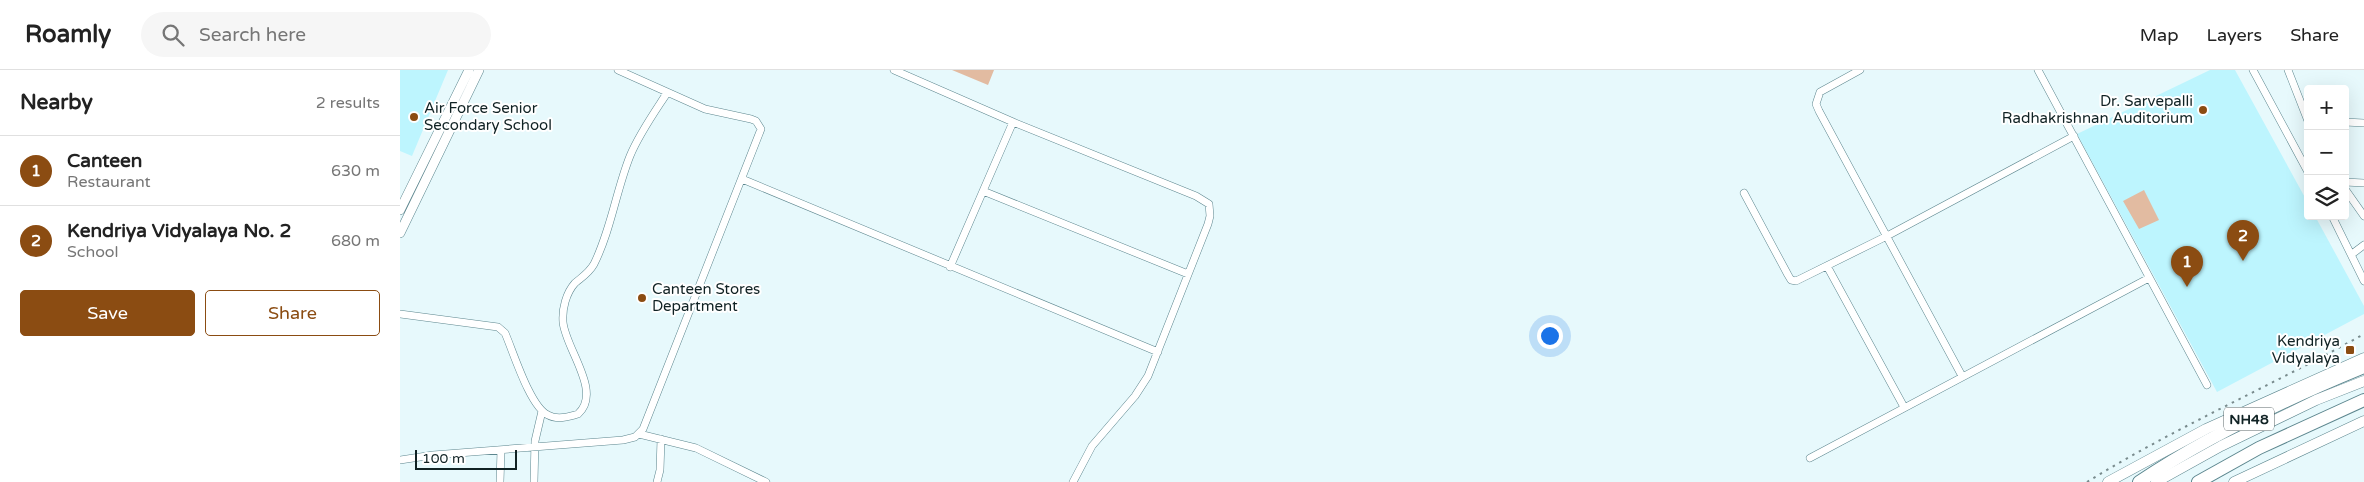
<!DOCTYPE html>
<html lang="en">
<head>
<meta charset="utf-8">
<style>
  :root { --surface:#fff; --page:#f6f6f6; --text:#222; --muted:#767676; --line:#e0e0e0; --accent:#8b4c12 }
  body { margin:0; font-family:"Varela Round",sans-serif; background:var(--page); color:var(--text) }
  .controls { position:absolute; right:15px; top:15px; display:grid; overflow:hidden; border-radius:5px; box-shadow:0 5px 20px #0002 }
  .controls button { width:45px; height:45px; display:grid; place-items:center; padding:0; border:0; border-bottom:1px solid var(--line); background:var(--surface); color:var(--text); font:25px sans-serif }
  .scale { position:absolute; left:15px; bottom:12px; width:102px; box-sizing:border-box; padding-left:5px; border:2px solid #102224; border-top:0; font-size:14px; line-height:18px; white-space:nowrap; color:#102224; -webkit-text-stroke:4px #fff; paint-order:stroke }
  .you { position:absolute; left:1149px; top:265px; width:18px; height:18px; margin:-12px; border:4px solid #fff; border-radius:50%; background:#1a73e8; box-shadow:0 0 0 8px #1a73e833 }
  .badge { display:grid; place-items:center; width:32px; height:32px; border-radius:50%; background:var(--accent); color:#fff; font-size:16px; font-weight:700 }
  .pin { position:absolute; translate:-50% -41px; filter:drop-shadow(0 1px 2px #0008) }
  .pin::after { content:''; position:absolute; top:26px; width:18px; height:15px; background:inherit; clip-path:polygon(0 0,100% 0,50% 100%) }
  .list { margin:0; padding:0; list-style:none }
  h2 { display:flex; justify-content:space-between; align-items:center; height:65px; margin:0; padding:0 20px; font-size:21px }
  h2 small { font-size:16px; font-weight:400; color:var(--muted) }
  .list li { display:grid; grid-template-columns:32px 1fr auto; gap:15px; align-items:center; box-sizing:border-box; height:70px; padding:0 20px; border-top:1px solid var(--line) }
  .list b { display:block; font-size:19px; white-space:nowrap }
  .list p { margin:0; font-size:16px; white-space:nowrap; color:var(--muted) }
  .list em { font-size:16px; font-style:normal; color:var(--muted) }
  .actions { display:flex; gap:10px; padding:15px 20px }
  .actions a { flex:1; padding:11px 0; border:1px solid var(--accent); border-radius:5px; text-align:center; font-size:18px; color:var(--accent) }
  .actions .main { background:var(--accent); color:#fff }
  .icon { flex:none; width:28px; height:28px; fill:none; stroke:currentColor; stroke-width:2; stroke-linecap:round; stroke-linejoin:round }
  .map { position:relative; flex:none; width:1964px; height:412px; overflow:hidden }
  header { display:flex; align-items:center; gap:30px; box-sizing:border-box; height:70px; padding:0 25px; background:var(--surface); border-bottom:1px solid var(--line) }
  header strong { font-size:24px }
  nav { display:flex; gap:28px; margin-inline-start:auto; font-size:18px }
  .search { width:350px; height:45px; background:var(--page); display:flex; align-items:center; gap:12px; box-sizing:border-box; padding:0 18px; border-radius:28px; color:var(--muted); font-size:19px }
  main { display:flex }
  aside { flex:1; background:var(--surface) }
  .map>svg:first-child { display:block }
  .built { fill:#bdf5fe }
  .green { fill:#e2bba1 }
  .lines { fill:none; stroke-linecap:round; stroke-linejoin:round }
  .minor-casing { stroke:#5c868e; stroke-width:8 }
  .tertiary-casing { stroke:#5c868e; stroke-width:10 }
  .primary-casing { stroke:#5c868e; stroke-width:11 }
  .motorway-casing { stroke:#5c868e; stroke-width:14 }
  .minor { stroke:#fff; stroke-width:7 }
  .tertiary { stroke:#fff; stroke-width:9 }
  .primary { stroke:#fff; stroke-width:10 }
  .motorway { stroke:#fff; stroke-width:12 }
  .rail { stroke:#798b8d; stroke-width:2; stroke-dasharray:2.5 5; stroke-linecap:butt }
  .poi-dot { fill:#8b4c12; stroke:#fff; stroke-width:2 }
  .labels { text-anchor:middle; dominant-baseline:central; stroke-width:4; stroke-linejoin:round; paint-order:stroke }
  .shield { fill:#fff; stroke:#586466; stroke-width:1 }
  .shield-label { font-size:14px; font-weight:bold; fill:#102224 }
  .poi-label { font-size:15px; fill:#102224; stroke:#fff; text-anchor:end }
</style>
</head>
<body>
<header>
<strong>Roamly</strong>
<div class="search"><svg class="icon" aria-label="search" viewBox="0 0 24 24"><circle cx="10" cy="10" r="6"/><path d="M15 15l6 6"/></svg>Search here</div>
<nav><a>Map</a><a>Layers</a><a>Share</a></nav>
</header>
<main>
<aside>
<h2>Nearby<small>2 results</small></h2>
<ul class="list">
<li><span class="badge">1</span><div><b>Canteen</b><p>Restaurant</p></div><em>630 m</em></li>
<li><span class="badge">2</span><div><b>Kendriya Vidyalaya No. 2</b><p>School</p></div><em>680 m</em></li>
</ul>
<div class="actions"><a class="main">Save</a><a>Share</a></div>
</aside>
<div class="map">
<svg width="1964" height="412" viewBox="0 0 1964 412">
  <rect width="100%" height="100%" fill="#e7f9fc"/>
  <path class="built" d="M0,0H48L12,86L0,81Z
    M1810,0H1835L1908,133V146H1915L1964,236V244L1817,322L1677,64Z"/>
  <path class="green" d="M552,0H594L588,15Z
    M1744,120L1759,150L1739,159L1723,131Z"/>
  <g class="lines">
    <defs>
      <path id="minor" d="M494,0L613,52L796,126L809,134L810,146L808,154L748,306L735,326L692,376L673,412
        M1460,0L1420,22L1416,34L1419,41L1562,306
        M1638,0L1807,315
        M1853,0L1908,102
        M1888,0L1908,51
        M1945,52L1964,53
        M342,109L758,282
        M1945,112L1964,113
        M1945,119L1964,146
        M583,121L788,204
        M1344,123L1388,205L1391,210L1396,211L1487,166L1674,66
        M1932,146L1964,211
        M1952,184L1964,175
        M1427,196L1504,337
        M550,197L613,52
        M0,244L98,257L105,263C113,281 130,337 148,345C157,350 168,347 178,344C203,322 165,278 163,252C162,239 166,223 175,213C182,207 189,203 194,194C211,160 216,121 230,86C239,64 254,43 267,23
        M239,364L296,378L366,412
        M1410,388L1749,208
        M0,390L33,385L223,370L235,367L243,359L361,59L356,51L351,49L305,39L218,0
        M100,412L101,380
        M134,412L135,371L142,341
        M257,412L260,400L261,369"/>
      <path id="tertiary" d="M0,140L69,0
        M0,163L79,0"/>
      <path id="primary" d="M1708,412L1806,359L1964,288
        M1756,412L1821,376L1916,330L1964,311
        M1834,412L1964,351"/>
      <path id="motorway" d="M1739,412C1809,365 1886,329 1964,297
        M1798,412L1859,378L1964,330"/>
    </defs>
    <use href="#minor" class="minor-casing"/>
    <use href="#tertiary" class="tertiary-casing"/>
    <use href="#primary" class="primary-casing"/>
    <use href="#motorway" class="motorway-casing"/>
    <use href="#minor" class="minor"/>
    <use href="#tertiary" class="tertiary"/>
    <use href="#primary" class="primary"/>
    <use href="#motorway" class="motorway"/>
    <path class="rail" d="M1687,412C1776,357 1873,315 1964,264"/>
  </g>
  <g class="poi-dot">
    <circle cx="1803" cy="40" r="5"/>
    <circle cx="14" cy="47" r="5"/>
    <circle cx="242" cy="228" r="5"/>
    <rect x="1945" y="275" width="10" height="10" rx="2.5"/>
  </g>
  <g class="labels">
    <rect class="shield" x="1824" y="337.5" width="50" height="23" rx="4"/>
    <g class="shield-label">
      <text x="1849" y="349">NH48</text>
    </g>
    <g class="poi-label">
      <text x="1793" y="31">Dr. Sarvepalli<tspan x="1793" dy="17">Radhakrishnan Auditorium</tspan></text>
      <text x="24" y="38" text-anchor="start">Air Force Senior<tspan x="24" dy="17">Secondary School</tspan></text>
      <text x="252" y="219" text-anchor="start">Canteen Stores<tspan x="252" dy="17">Department</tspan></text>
      <text x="1940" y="271">Kendriya<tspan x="1940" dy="17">Vidyalaya</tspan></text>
    </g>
  </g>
</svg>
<div class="controls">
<button>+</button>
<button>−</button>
<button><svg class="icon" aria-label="layers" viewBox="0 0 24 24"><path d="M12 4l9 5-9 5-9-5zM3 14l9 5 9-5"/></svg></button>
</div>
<div class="scale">100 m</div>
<div class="you"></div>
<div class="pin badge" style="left:1787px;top:217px">1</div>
<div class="pin badge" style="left:1843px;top:191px">2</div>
</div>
</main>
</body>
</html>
